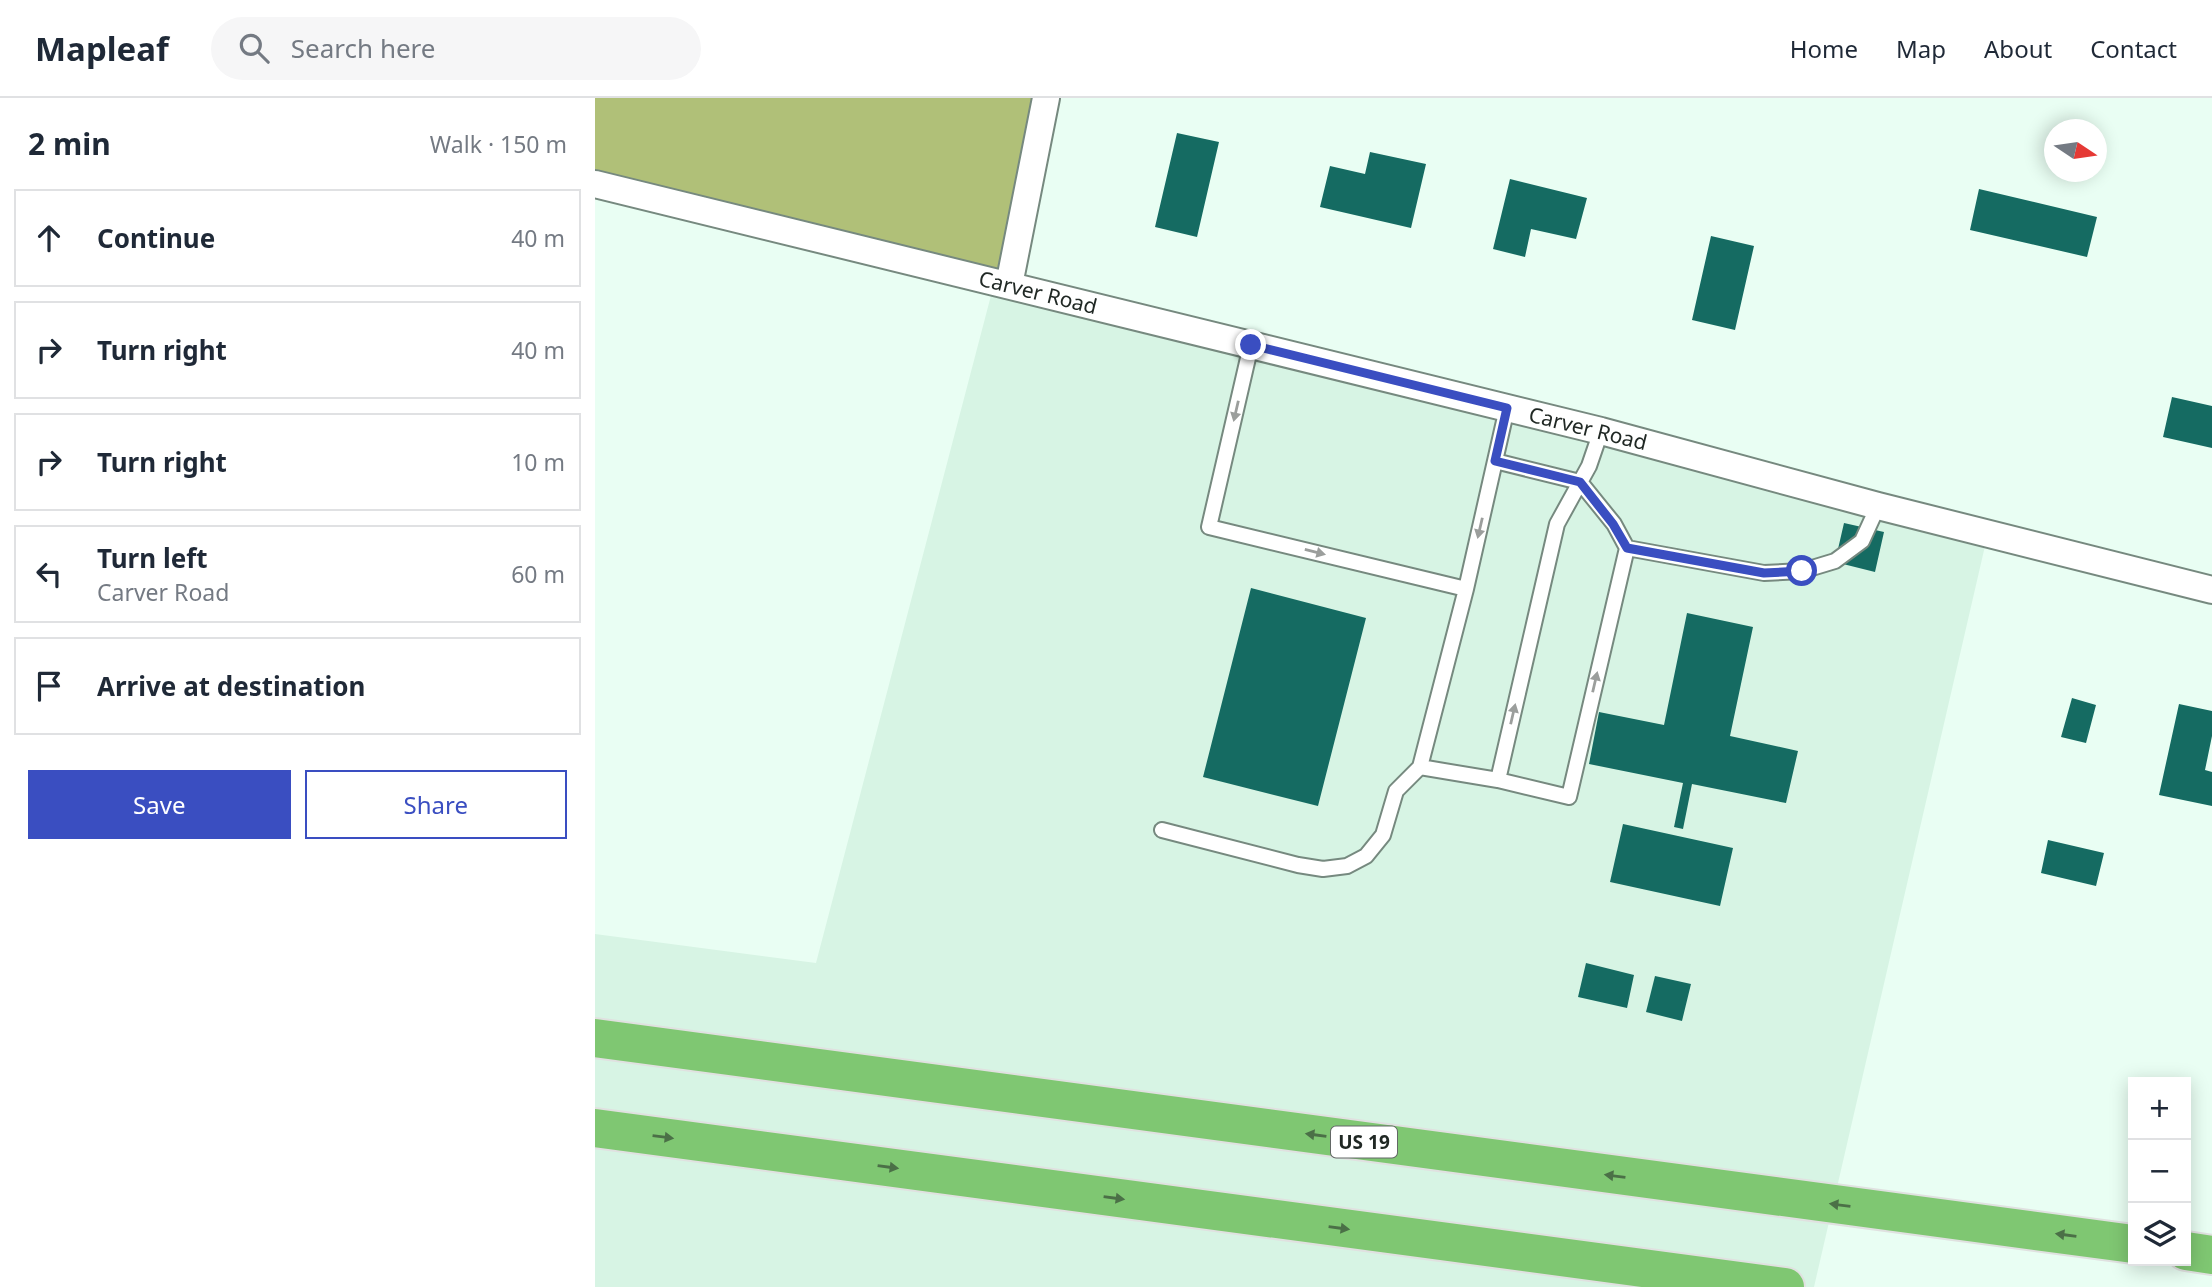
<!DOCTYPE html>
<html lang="en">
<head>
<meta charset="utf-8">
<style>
  :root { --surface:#fff; --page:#f6f6f7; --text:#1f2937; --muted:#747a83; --line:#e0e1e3; --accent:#3a4ec1 }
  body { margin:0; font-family:"Noto Sans",sans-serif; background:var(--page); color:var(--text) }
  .controls { position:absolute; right:21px; bottom:21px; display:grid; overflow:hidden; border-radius:0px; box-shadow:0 4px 18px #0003 }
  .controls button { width:63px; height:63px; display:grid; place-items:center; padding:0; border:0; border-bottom:2px solid var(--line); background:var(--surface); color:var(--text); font:35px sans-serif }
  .compass { position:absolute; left:1449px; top:21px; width:63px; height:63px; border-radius:50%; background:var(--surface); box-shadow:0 4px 18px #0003; rotate:103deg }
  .stop { position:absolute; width:21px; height:21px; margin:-16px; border:5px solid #3a4ec1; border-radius:50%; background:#fff }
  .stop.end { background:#3a4ec1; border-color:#fff; box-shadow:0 2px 7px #0008 }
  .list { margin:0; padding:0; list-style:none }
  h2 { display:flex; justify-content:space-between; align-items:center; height:91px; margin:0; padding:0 28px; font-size:30px }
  h2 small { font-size:23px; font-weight:400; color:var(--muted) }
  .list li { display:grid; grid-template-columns:46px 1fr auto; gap:21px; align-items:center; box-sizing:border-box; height:98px; margin:0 14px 14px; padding:0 14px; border:2px solid var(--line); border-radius:0px }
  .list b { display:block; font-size:26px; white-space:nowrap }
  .list p { margin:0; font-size:23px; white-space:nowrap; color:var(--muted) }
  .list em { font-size:23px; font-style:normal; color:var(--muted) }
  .actions { display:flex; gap:14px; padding:21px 28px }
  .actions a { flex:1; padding:16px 0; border:2px solid var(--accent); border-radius:0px; text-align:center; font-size:24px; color:var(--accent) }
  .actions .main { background:var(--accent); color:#fff }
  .icon { flex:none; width:38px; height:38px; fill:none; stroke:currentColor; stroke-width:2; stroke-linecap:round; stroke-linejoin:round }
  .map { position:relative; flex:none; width:1617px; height:1189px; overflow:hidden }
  header { display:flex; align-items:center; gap:42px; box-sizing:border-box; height:98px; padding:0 35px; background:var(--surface); border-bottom:2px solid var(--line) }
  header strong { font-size:33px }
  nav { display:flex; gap:38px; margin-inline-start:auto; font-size:24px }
  .search { width:490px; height:63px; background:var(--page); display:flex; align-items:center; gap:18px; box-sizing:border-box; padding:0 24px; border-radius:38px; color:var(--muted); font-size:26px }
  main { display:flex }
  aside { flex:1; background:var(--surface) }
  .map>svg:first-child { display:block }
  .built { fill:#d7f4e4 }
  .forest { fill:#b0c078 }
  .building { fill:#156b62 }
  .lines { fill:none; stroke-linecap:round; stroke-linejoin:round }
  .service-casing { stroke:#76897f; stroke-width:18 }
  .minor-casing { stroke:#76897f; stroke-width:30 }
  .motorway-casing { stroke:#e0e1e0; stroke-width:42 }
  .service { stroke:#fff; stroke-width:14 }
  .minor { stroke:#fff; stroke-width:26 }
  .motorway { stroke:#7fc772; stroke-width:38 }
  .oneway { fill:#9b9e9c }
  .oneway2 { fill:#4b7047 }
  .route { stroke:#3a4ec1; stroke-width:9 }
  .labels { text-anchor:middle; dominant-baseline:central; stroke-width:7; stroke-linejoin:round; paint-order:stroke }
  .shield { fill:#fff; stroke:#636866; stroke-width:2 }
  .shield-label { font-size:19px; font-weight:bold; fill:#202824 }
  .street-label { font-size:21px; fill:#202824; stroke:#fff }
</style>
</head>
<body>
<header>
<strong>Mapleaf</strong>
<div class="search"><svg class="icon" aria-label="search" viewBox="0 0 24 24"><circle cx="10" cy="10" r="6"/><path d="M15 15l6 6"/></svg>Search here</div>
<nav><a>Home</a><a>Map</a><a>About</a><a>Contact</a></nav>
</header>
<main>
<aside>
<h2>2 min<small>Walk · 150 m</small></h2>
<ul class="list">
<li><svg class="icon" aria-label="ahead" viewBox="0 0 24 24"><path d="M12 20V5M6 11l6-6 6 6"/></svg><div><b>Continue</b></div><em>40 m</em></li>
<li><svg class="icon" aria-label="right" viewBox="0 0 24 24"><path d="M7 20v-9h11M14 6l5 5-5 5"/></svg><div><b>Turn right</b></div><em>40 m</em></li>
<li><svg class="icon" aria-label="right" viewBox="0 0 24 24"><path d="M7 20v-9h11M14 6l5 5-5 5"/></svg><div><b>Turn right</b></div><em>10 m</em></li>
<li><svg class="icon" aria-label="left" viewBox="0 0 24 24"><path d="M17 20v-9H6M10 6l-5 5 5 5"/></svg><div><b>Turn left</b><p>Carver Road</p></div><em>60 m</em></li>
<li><svg class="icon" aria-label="arrive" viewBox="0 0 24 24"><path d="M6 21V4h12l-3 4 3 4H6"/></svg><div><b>Arrive at destination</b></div></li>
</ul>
<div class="actions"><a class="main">Save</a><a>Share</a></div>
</aside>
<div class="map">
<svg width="1617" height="1189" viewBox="0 0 1617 1189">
  <rect width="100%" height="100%" fill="#e9fef3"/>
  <path class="built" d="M399,186L1393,435L1219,1189H0V836L221,865Z"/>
  <path class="forest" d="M0,0H441L399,186L0,87Z"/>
  <path class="building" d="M582,35L624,44L602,139L560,129Z
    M775,54L831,66L816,130L725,109L735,68L770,76Z
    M915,81L992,100L981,141L936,131L930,159L898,151Z
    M1384,91L1502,119L1492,159L1375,132Z
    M1116,138L1159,148L1140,232L1097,222Z
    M1577,299L1617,308V350L1568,339Z
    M1249,425L1289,434L1280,474L1240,464Z
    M656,490L771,520L723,708L608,679Z
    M1092,515L1158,529L1135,638L1203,653L1191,705L1097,686L1088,731L1079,729L1088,685L994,666L1004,614L1069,627Z
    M1477,600L1501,607L1491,645L1466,639Z
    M1584,606L1617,613V638L1610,672L1617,674V708L1564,697Z
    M1028,726L1138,750L1125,808L1015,784Z
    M1453,742L1509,755L1501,788L1446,775Z
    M991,865L1039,877L1032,910L983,899Z
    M1060,878L1096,886L1087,923L1051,914Z"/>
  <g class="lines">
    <defs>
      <path id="service" d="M656,247L614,429L871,491
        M1032,450L1169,475L1207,473L1240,463L1267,443L1283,408
        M825,669L903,682L974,699L1032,450L1019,426L985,384L900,363
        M903,682L962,426L994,368L1006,333
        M567,732L703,767L728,771L752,768L771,758L788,737L801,693L825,669L871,491L912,310"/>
      <path id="minor" d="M0,86L1006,333L1283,408L1617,492
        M414,187L451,0"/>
      <path id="motorway" d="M0,940L1538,1146
        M0,1030L1190,1189
        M1591,1153L1617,1157"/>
    </defs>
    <use href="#service" class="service-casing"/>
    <use href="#minor" class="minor-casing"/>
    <use href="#motorway" class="motorway-casing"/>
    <use href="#service" class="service"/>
    <use href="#minor" class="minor"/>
    <use href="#motorway" class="motorway"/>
  </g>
  <defs><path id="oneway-solid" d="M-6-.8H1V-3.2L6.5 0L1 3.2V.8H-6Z" transform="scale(1.75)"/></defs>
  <g class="oneway">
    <use href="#oneway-solid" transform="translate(641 313) rotate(103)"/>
    <use href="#oneway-solid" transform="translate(885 430) rotate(103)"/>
    <use href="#oneway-solid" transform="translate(720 454) rotate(14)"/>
    <use href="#oneway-solid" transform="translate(1000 584) rotate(-77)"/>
    <use href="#oneway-solid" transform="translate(918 616) rotate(-77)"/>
  </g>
  <g class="oneway2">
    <use href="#oneway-solid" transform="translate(721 1037) rotate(-172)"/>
    <use href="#oneway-solid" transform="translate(68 1039) rotate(7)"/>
    <use href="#oneway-solid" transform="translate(293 1069) rotate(8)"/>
    <use href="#oneway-solid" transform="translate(1020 1078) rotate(-173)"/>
    <use href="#oneway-solid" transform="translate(519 1100) rotate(8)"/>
    <use href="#oneway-solid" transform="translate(1245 1107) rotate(-173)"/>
    <use href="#oneway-solid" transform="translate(744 1130) rotate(8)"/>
    <use href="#oneway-solid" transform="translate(1471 1137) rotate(-172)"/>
  </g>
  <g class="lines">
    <path class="route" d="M656,247L912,310L900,363L985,384L1018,426L1032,450L1169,475L1207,473"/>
  </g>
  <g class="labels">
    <rect class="shield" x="736" y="1028.5" width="66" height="31" rx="5"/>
    <g class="shield-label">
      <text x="769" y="1044">US 19</text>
    </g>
    <g class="street-label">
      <text transform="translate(443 194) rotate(14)">Carver Road</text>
      <text transform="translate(993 330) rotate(14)">Carver Road</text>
    </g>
  </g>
</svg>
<div class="controls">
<button>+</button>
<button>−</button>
<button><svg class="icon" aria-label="layers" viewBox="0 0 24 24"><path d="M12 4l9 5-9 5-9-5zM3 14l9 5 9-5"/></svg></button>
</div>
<svg class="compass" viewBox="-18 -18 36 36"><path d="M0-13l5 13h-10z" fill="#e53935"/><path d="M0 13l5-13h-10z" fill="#747a83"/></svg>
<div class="stop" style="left:1207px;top:473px"></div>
<div class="stop end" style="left:656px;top:247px"></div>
</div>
</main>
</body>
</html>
